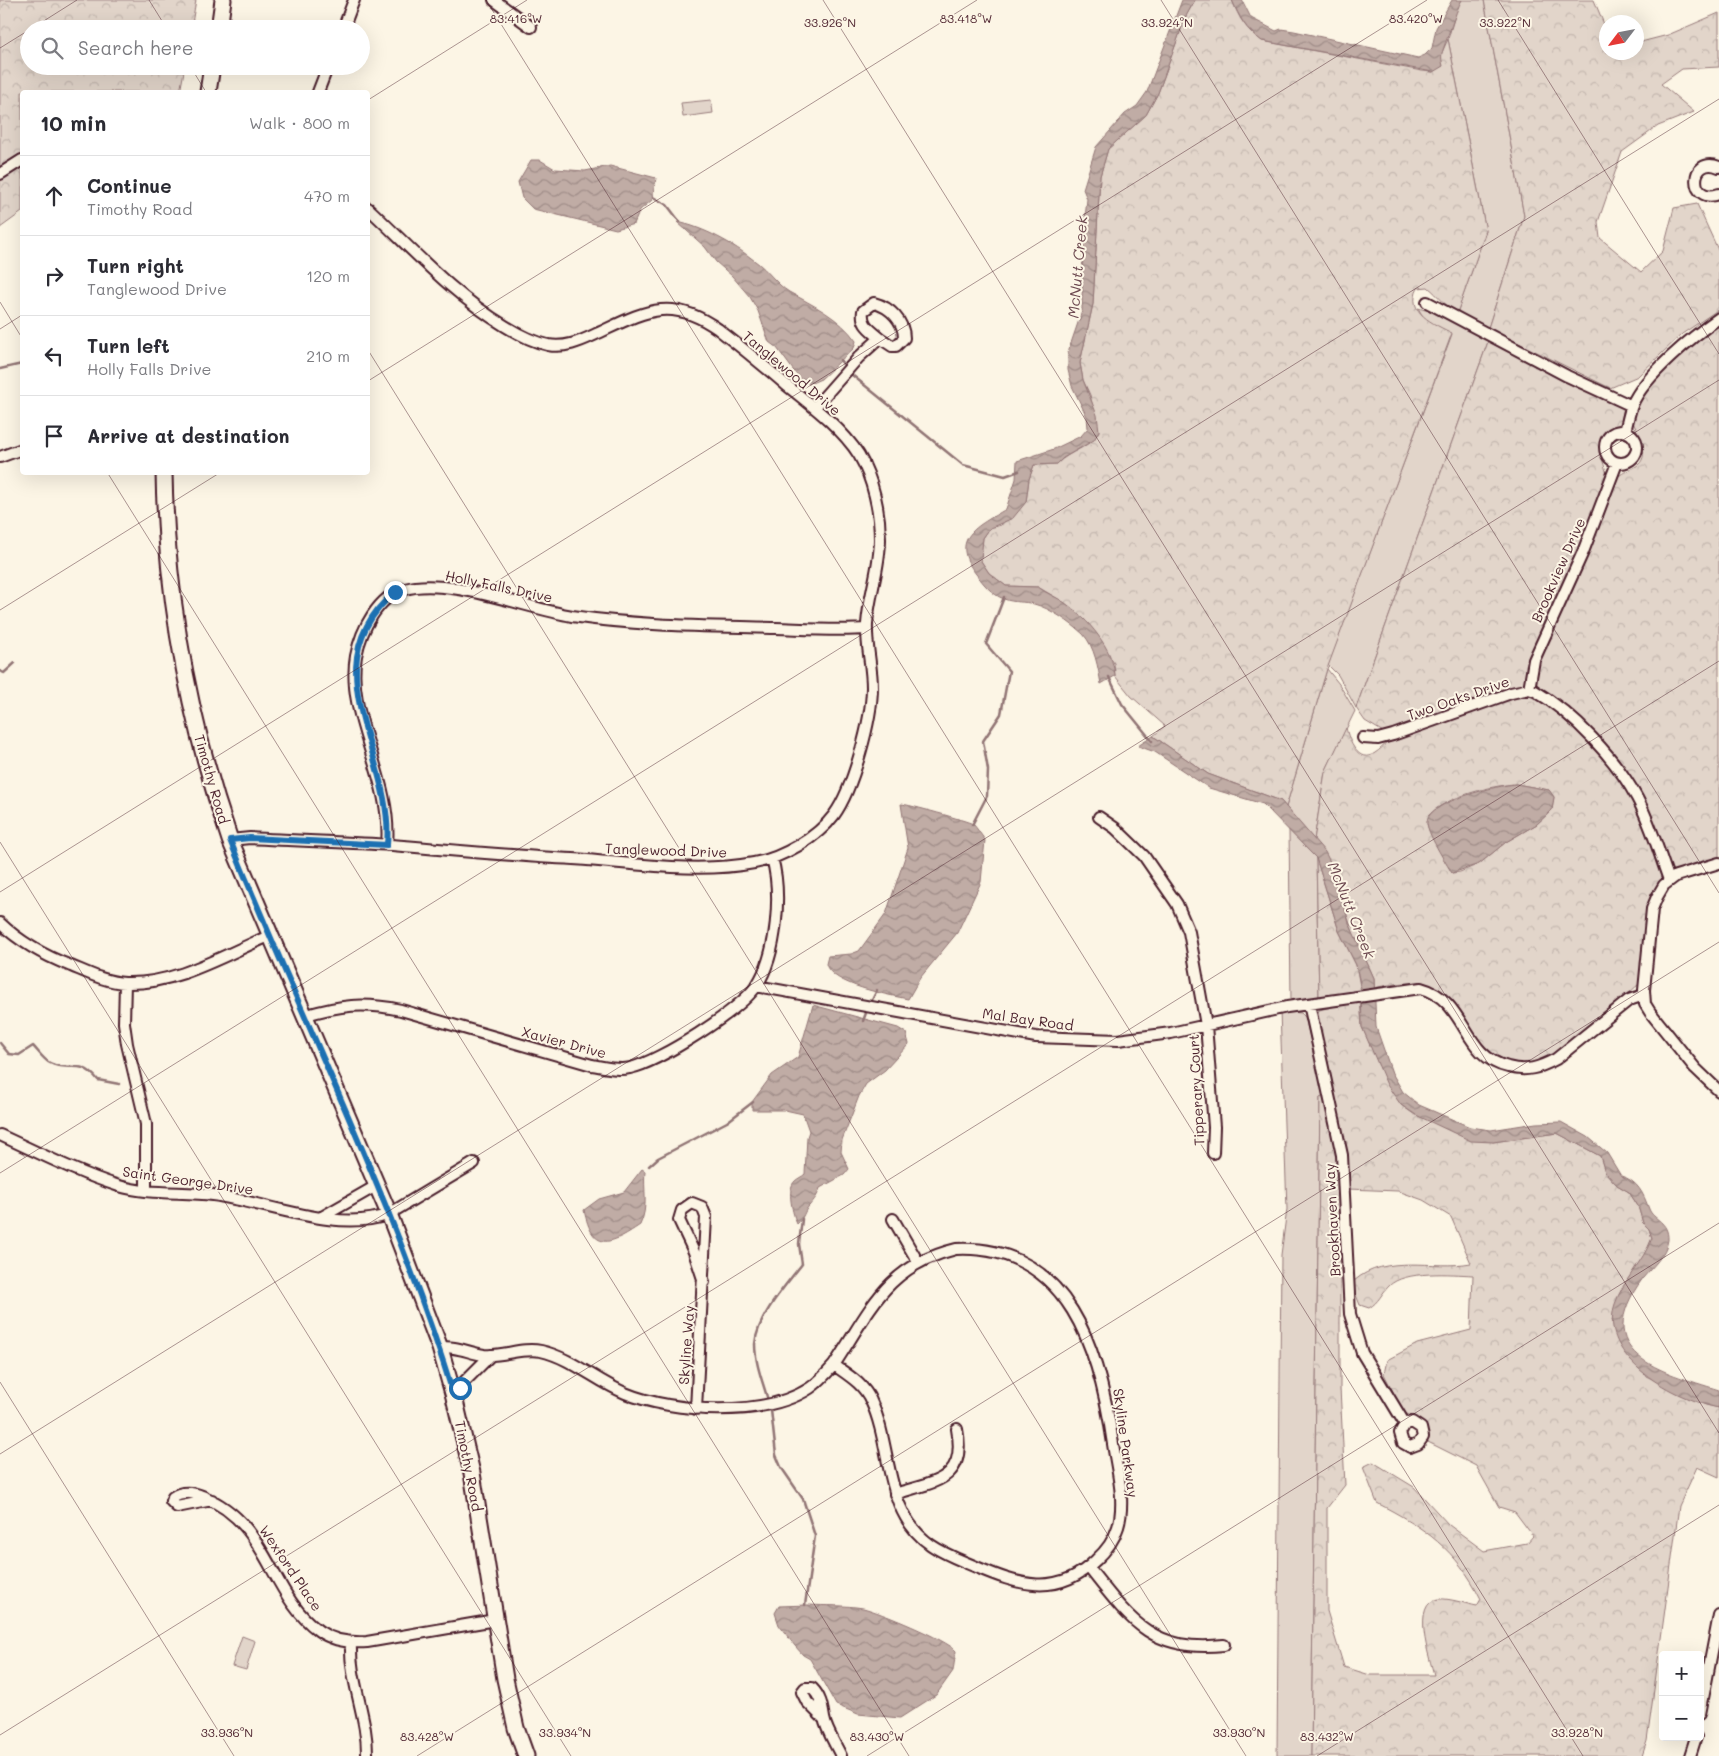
<!DOCTYPE html>
<html lang="en">
<head>
<meta charset="utf-8">
<style>
  :root { --surface:#fff; --page:#f7f7f7; --text:#2b2b33; --muted:#7c7c81; --line:#e1e1e2 }
  body { margin:0; font-family:Mali,sans-serif; background:var(--page); color:var(--text) }
  .controls { position:absolute; right:15px; bottom:15px; display:grid; overflow:hidden; border-radius:5px; box-shadow:0 5px 20px #0002 }
  .controls button { width:45px; height:45px; display:grid; place-items:center; padding:0; border:0; border-bottom:1px solid var(--line); background:var(--surface); color:var(--text); font:25px sans-serif }
  .compass { position:absolute; left:1599px; top:15px; width:45px; height:45px; border-radius:50%; background:var(--surface); box-shadow:0 5px 20px #0002; rotate:238deg }
  .stop { position:absolute; width:15px; height:15px; margin:-11px; border:4px solid #1f6fb2; border-radius:50%; background:#fff }
  .stop.end { background:#1f6fb2; border-color:#fff; box-shadow:0 1px 5px #0008 }
  .list { margin:0; padding:0; list-style:none }
  h2 { display:flex; justify-content:space-between; align-items:center; height:65px; margin:0; padding:0 20px; font-size:21px }
  h2 small { font-size:16px; font-weight:400; color:var(--muted) }
  .list li { display:grid; grid-template-columns:32px 1fr auto; gap:15px; align-items:center; box-sizing:border-box; height:80px; padding:0 20px; border-top:1px solid var(--line) }
  .list b { display:block; font-size:19px; white-space:nowrap }
  .list p { margin:0; font-size:16px; white-space:nowrap; color:var(--muted) }
  .list em { font-size:16px; font-style:normal; color:var(--muted) }
  .icon { flex:none; width:28px; height:28px; fill:none; stroke:currentColor; stroke-width:2; stroke-linecap:round; stroke-linejoin:round }
  .map { position:relative; flex:none; width:1719px; height:1756px; overflow:hidden }
  .search { position:absolute; background:var(--surface); box-shadow:0 5px 20px #0002; left:20px; top:20px; width:350px; height:55px; display:flex; align-items:center; gap:12px; box-sizing:border-box; padding:0 18px; border-radius:28px; color:var(--muted); font-size:19px }
  .panel { position:absolute; background:var(--surface); box-shadow:0 5px 20px #0002; left:20px; top:90px; width:350px; height:385px; border-radius:5px }
  .map>svg:first-child { display:block }
  .grass { fill:#e2d5ca; stroke:#967a7a }
  .forest { fill:url(#forest-crowns); stroke:#967a7a; fill-rule:evenodd }
  .water { fill:url(#water-waves); stroke:#917474 }
  .lines { fill:none; stroke-linecap:round; stroke-linejoin:round }
  .stream { stroke:#917474; stroke-width:2.5 }
  .street-casing { stroke:#4a1f2b; stroke-width:14 }
  .secondary-casing { stroke:#4a1f2b; stroke-width:19 }
  .street { stroke:#fcf5e5; stroke-width:10 }
  .secondary { stroke:#fcf5e5; stroke-width:15 }
  .route { stroke:#1f6fb2; stroke-width:6 }
  .ticks { fill:none; stroke:#4a1f2b; stroke-width:1; stroke-opacity:0.45 }
  .labels { text-anchor:middle; dominant-baseline:central; stroke-width:4; stroke-linejoin:round; paint-order:stroke }
  .street-label { font-size:14px; fill:#4a1f2b; stroke:#fcf5e5 }
  .water-label { font-size:15px; font-style:italic; fill:#6d4950; stroke:#fcf5e5 }
  .ticks-label { font-size:12px; text-anchor:middle; fill:#4a1f2b; stroke:#fcf5e5; stroke-width:4; stroke-linejoin:round; paint-order:stroke }
</style>
</head>
<body>
<div class="map">
<svg width="1719" height="1756" viewBox="0 0 1719 1756">
  <defs>
    <pattern id="forest-crowns" width="20" height="18" patternUnits="userSpaceOnUse" patternTransform="scale(1.25)"><rect width="20" height="18" fill="#e2d5ca"/><path d="M2 6a3 3 0 1 1 6 0M12 15a3 3 0 1 1 6 0" fill="none" stroke="#c3b6ae"/></pattern>
    <pattern id="water-waves" width="16" height="10" patternUnits="userSpaceOnUse" patternTransform="scale(1.25)"><rect width="16" height="10" fill="#c0aca5"/><path d="M0 5q4-4 8 0t8 0" fill="none" stroke="#9e8b87"/></pattern>
  </defs>
  <rect width="100%" height="100%" fill="#fcf5e5"/>
  <filter id="ink" filterUnits="userSpaceOnUse"><feTurbulence type="fractalNoise" baseFrequency=".02" numOctaves="2"/><feDisplacementMap in="SourceGraphic" scale="10" xChannelSelector="R" yChannelSelector="G"/><feConvolveMatrix kernelMatrix="1 2 1 2 8 2 1 2 1" color-interpolation-filters="sRGB"/></filter>
  <g filter="url(#ink)">
    <path class="grass" d="M1462,0H1484L1524,216L1488,328L1457,313L1486,231L1448,39L1458,5Z
      M711,100L713,113L683,117L681,103Z
      M1418,308L1440,314L1489,339L1356,708L1338,675L1328,665L1452,334L1425,320Z
      M1327,669L1339,684L1355,711L1325,772L1314,840L1286,807Z
      M1289,830L1316,858L1319,997L1291,1001Z
      M1280,1011L1301,1013L1305,1017L1324,1096L1320,1098L1311,1756H1277L1281,1255L1287,1209Z
      M242,1636L255,1641L246,1670L232,1666Z"/>
    <path class="forest" d="M0,0H196L191,29H29V66H185L180,92H22V212L0,228Z
      M1195,0H1232C1239,18 1245,29 1262,41L1422,71L1433,72L1448,39L1486,231L1457,313C1445,306 1439,296 1428,287L1418,288C1405,312 1434,324 1452,333L1327,669L1286,807L1281,801L1208,774L1153,736L1165,726L1131,696L1115,676L1114,663L1080,616L1065,603L1038,587L1006,586L989,573L981,561V552L983,538L990,528L1001,525L1026,502L1029,479L1034,465L1057,464C1070,450 1090,449 1099,431L1090,395L1083,380L1080,363L1093,304L1100,176L1108,149L1146,115L1158,93L1186,16Z
      M1484,0H1594L1606,29V52H1636L1637,43L1668,35L1719,13V67L1682,69L1661,84L1694,112L1658,126L1622,152L1598,222L1600,238L1641,272L1663,251L1674,208L1697,204L1719,252V309L1682,334L1638,376L1610,388L1488,328L1524,216Z
      M1719,321V858L1677,872L1671,869L1643,802L1537,684C1530,661 1573,588 1584,563C1595,536 1605,508 1615,480C1623,471 1625,473 1635,467C1653,457 1638,434 1632,420L1641,396L1674,358Z
      M1489,339L1624,406L1621,423C1593,440 1598,446 1607,474L1582,545L1526,665L1527,683L1523,687L1385,733L1365,721L1356,708Z
      M1528,693C1543,696 1550,707 1561,717C1618,767 1637,801 1662,871V878L1643,977L1639,984C1608,1011 1579,1042 1542,1063C1537,1065 1530,1065 1524,1065C1478,1068 1473,1018 1444,994C1425,978 1396,983 1374,988V978C1366,959 1355,941 1349,921C1338,890 1336,865 1314,840L1325,772L1346,728C1349,740 1358,765 1375,753C1380,750 1384,745 1388,742L1516,695ZM1516,784L1549,790L1554,797L1552,810L1537,824L1506,842L1479,864L1460,872L1452,873L1429,830L1427,824L1429,815C1445,797 1493,785 1516,784Z
      M1316,858L1339,931L1356,965L1361,992L1319,997Z
      M1360,1000L1362,1027L1374,1053L1401,1105L1415,1115L1493,1142L1557,1133L1600,1156L1605,1172L1617,1185L1629,1192L1638,1206L1643,1223L1649,1229L1652,1238L1646,1254L1623,1288L1612,1320L1646,1376L1706,1405L1719,1408V1477L1697,1467L1679,1506L1647,1741L1642,1756H1311L1320,1098L1324,1096L1338,1154L1340,1213V1388L1345,1485L1327,1508V1611L1344,1667L1370,1675H1434C1430,1659 1410,1602 1439,1599C1450,1598 1466,1604 1477,1606L1481,1599C1457,1550 1424,1527 1377,1503L1363,1467L1373,1462L1414,1487L1449,1525L1484,1551L1527,1543L1533,1536L1515,1512L1499,1507L1476,1466L1426,1441C1426,1424 1419,1418 1404,1413L1384,1374L1387,1360L1417,1344L1471,1330L1473,1275C1452,1274 1404,1270 1389,1286C1381,1294 1379,1302 1369,1308L1360,1305L1354,1290V1281C1386,1253 1433,1270 1471,1263L1451,1217L1423,1200L1398,1191L1348,1189L1316,1019L1319,1010Z"/>
    <path class="water" d="M1182,0H1195L1186,16L1158,93L1146,115L1108,149L1100,176L1093,304L1080,363L1083,380L1097,415L1099,431L1094,440L1063,458L1057,464L1034,465L1029,479L1026,502L1013,518L990,528L983,538L981,561L989,573L1006,586L1038,587C1047,594 1057,597 1065,603C1088,619 1113,648 1115,676L1101,684C1098,668 1095,647 1083,634C1071,623 1050,608 1034,604C1024,601 1014,603 1004,599C991,594 984,584 976,574C948,538 978,526 1006,509L1016,479L1017,461L1054,449L1081,436L1088,428L1087,417L1072,386L1068,370V352L1082,311L1083,237L1087,199L1083,189L1096,147L1125,114L1137,106L1147,92Z
      M1232,0H1242L1251,18L1276,31L1281,29L1294,31L1418,58L1425,55L1432,48L1436,28L1452,0H1462C1459,3 1444,47 1442,53C1441,57 1442,62 1443,66L1433,72L1262,41C1245,29 1240,18 1232,0Z
      M531,160H540L555,169L585,171L610,166L656,178L652,200L640,210L634,224L616,229L533,209L522,198L518,182Z
      M677,222C703,227 734,244 755,261C768,270 776,284 789,292C813,305 840,318 856,341L854,348L821,379L809,384L799,378L777,348L769,342L758,311L750,297L732,276L716,262L705,247Z
      M1153,736L1208,774L1281,801L1325,852L1334,870L1349,923L1374,978L1376,1027L1392,1073L1403,1092L1419,1105L1470,1127L1491,1130L1536,1123L1561,1122L1588,1137L1607,1153L1621,1176C1638,1181 1643,1193 1649,1209C1653,1220 1669,1221 1668,1240C1666,1255 1652,1267 1643,1278C1587,1355 1660,1371 1719,1390V1408C1676,1400 1597,1358 1615,1304C1623,1280 1643,1262 1652,1238L1649,1229L1643,1223L1638,1206L1629,1192L1617,1185L1605,1172L1600,1156L1557,1133L1493,1142L1471,1141L1416,1115L1401,1105L1387,1085L1362,1027L1361,988L1356,965L1339,931L1316,858L1263,804L1209,788L1155,752L1138,746Z
      M1516,784L1549,790L1554,797L1552,810L1537,824L1506,842L1479,864L1452,873C1446,863 1426,832 1427,821C1429,801 1499,785 1516,784Z
      M901,804C907,804 968,821 973,824C977,828 981,835 985,840L981,882L957,933L920,978L908,999C889,995 831,985 826,964L828,956L851,954L859,951L886,914L908,848Z
      M813,1005L898,1028L906,1033L909,1044L885,1070L866,1084L859,1096L842,1140L841,1152L849,1169L844,1175L820,1188C817,1197 815,1199 809,1206C804,1211 804,1218 797,1224C793,1215 786,1189 795,1181C798,1178 802,1177 805,1174L807,1137L809,1131L803,1114L785,1110H752V1102L772,1075L798,1057Z
      M642,1169L645,1171C643,1190 649,1206 640,1225C609,1246 593,1252 584,1210L599,1199L624,1192Z
      M808,1605C826,1606 845,1605 863,1608C877,1611 948,1640 956,1651L953,1671L936,1695L900,1718L858,1714L836,1705L810,1659L803,1655L795,1646L779,1625L775,1613L779,1606Z"/>
    <g class="lines">
      <path class="stream" d="M653,197L667,205L680,222
        M840,360L843,364
        M0,369L22,364
        M852,375L963,465L1005,476L1019,471
        M0,671L4,673L15,663
        M1109,677L1122,704L1152,741
        M972,825L987,796L988,770L983,741L1001,714L1009,671L986,644L1004,597
        M872,1000L877,990
        M863,1021L866,1013
        M0,1043L9,1054L19,1055L33,1046C38,1051 44,1060 50,1063C69,1073 80,1057 98,1080L119,1084
        M649,1166L658,1158L727,1122L753,1102
        M767,1397C762,1380 755,1362 755,1344C757,1317 786,1285 802,1264L799,1244L802,1219
        M771,1410L776,1455L781,1467L803,1499L815,1536L805,1605"/>
      <defs>
        <path id="street" d="M494,0L531,27
          M343,29L354,0
          M318,92L328,66
          M1719,167C1689,155 1688,205 1719,194
          M0,174L22,160
          M1427,302L1567,376L1632,406
          M815,407L859,357L880,338L892,346H896L904,338C904,321 890,307 874,303L863,311C861,325 870,329 880,338
          M1605 447a16 16 0 1 1 32 0a16 16 0 1 1-32 0Z
          M1625,432C1627,423 1629,414 1632,405C1644,376 1693,336 1719,318
          M0,457L22,449
          M1529,689L1534,660L1583,552L1617,463
          M1363,738L1378,739L1393,735L1511,693L1529,689L1535,691C1573,713 1616,759 1637,798C1651,824 1659,853 1669,880
          M1099,817L1115,828L1144,856L1177,904L1189,932L1206,1025L1214,1127L1213,1153
          M230,840L250,838C297,841 345,842 392,845C452,850 513,856 573,859C632,863 696,874 754,863C782,858 817,838 834,815C853,789 872,719 872,687C872,666 866,646 867,624C869,595 880,568 880,539C880,511 873,479 859,455C841,427 811,405 785,384C763,365 741,347 718,329C669,294 642,313 594,335C579,342 565,348 548,345C533,342 518,334 505,326C452,294 413,250 368,208
          M387,845C393,778 345,716 356,656C361,630 378,596 405,589C449,577 526,608 572,616C640,626 708,626 776,628C807,629 836,631 867,629
          M1719,863L1676,876L1664,885L1657,897L1652,909L1644,990L1645,1004L1650,1012L1695,1068L1719,1091
          M0,923C21,943 45,956 71,966C88,973 106,982 125,983C175,985 224,955 269,936
          M125,983L124,1023L127,1044L146,1124V1191
          M756,986L1036,1037L1118,1040L1171,1033L1287,1007L1421,988C1467,1000 1462,1057 1508,1067C1527,1072 1539,1068 1556,1059L1629,1000L1644,995
          M1309,1004L1342,1155L1350,1314L1362,1353L1405,1424L1400,1433L1403,1443L1410,1447L1418,1444L1423,1437L1421,1428L1412,1422L1405,1424
          M303,1016C340,1005 363,1002 401,1010L592,1065C605,1067 618,1071 630,1068C659,1062 741,1010 757,985C777,954 782,893 772,858
          M0,1135C39,1153 78,1173 119,1186C149,1195 183,1191 213,1195C265,1202 339,1234 389,1214L474,1163
          M320,1218L376,1186
          M893,1219L918,1262
          M956,1249C1070,1244 1100,1353 1113,1444C1117,1471 1126,1501 1118,1527C1114,1540 1106,1551 1096,1560C1057,1598 1018,1585 974,1566C960,1560 944,1554 931,1545C883,1512 893,1448 871,1401C864,1384 848,1375 834,1365C871,1309 886,1266 956,1249Z
          M440,1348C455,1345 469,1353 484,1355C503,1357 521,1347 541,1351C572,1358 596,1381 625,1393C673,1413 765,1418 810,1388C819,1382 827,1373 834,1365
          M453,1393L491,1355
          M696,1409L706,1217L702,1207L692,1203L682,1210L679,1220L694,1252L704,1282
          M895,1494C935,1481 967,1481 957,1429
          M212,1500L177,1507L171,1501L173,1497C181,1491 193,1492 202,1496C270,1523 268,1594 319,1631C333,1641 350,1643 367,1642L495,1620
          M1089,1568C1130,1620 1152,1653 1224,1645
          M351,1642C349,1681 368,1717 367,1756
          M1700,1714L1719,1615
          M824,1719L807,1702L802,1692L805,1688H812C821,1697 822,1706 824,1718C826,1730 836,1745 841,1756
          M1690,1756L1696,1737"/>
        <path id="secondary" d="M219,29L223,0
          M208,92L212,66
          M164,472C166,598 189,721 230,840L389,1214L440,1348L454,1397L472,1473L505,1679L516,1728L526,1756"/>
      </defs>
      <use href="#street" class="street-casing"/>
      <use href="#secondary" class="secondary-casing"/>
      <use href="#street" class="street"/>
      <use href="#secondary" class="secondary"/>
    </g>
  </g>
  <g class="lines" filter="url(#ink)">
    <path class="route" d="M395,592C308,665 395,756 387,845L250,838L230,840C304,1024 395,1204 453,1393L460,1388"/>
  </g>
  <path class="ticks" d="M149,0L167,29M486,0L1583,1756M823,0L1719,1433M1161,0L1719,893M1498,0L1719,354M31,29L77,0M0,48L29,30M190,66L206,92M368,100L527,0M0,302L22,338M0,329L22,315M368,350L1246,1756M368,381L977,0M107,472L909,1756M0,610L221,472M0,842L571,1756M0,892L1427,0M0,1173L1719,99M0,1382L234,1756M0,1454L1719,380M0,1735L1719,661M417,1756L1719,942M867,1756L1719,1223M1317,1756L1719,1505"/>
  <g class="labels">
    <g class="street-label">
      <text transform="translate(792 373) rotate(40)">Tanglewood Drive</text>
      <text transform="translate(1558 570) rotate(-66)">Brookview Drive</text>
      <text transform="translate(499 586) rotate(12)">Holly Falls Drive</text>
      <text transform="translate(1458 698) rotate(-19)">Two Oaks Drive</text>
      <text transform="translate(212 779) rotate(74)">Timothy Road</text>
      <text transform="translate(666 850) rotate(2)">Tanglewood Drive</text>
      <text transform="translate(1028 1019) rotate(8)">Mal Bay Road</text>
      <text transform="translate(564 1042) rotate(15)">Xavier Drive</text>
      <text transform="translate(1196 1090) rotate(-93)">Tipperary Court</text>
      <text transform="translate(188 1180) rotate(8)">Saint George Drive</text>
      <text transform="translate(1332 1220) rotate(-93)">Brookhaven Way</text>
      <text transform="translate(686 1345) rotate(-86)">Skyline Way</text>
      <text transform="translate(1126 1443) rotate(82)">Skyline Parkway</text>
      <text transform="translate(469 1466) rotate(79)">Timothy Road</text>
      <text transform="translate(291 1568) rotate(56)">Wexford Place</text>
    </g>
    <g class="water-label">
      <text transform="translate(1077 267) rotate(-85)">McNutt Creek</text>
      <text transform="translate(1352 910) rotate(68)">McNutt Creek</text>
    </g>
  </g>
  <g class="ticks-label">
    <text x="966" y="23">83.418°W</text>
    <text x="1416" y="23">83.420°W</text>
    <text x="516" y="23">83.416°W</text>
    <text x="1167" y="27">33.924°N</text>
    <text x="1505" y="27">33.922°N</text>
    <text x="830" y="27">33.926°N</text>
    <text x="227" y="1737">33.936°N</text>
    <text x="565" y="1737">33.934°N</text>
    <text x="1239" y="1737">33.930°N</text>
    <text x="1577" y="1737">33.928°N</text>
    <text x="427" y="1741">83.428°W</text>
    <text x="877" y="1741">83.430°W</text>
    <text x="1327" y="1741">83.432°W</text>
  </g>
</svg>
<div class="controls">
<button>+</button>
<button>−</button>
</div>
<svg class="compass" viewBox="-18 -18 36 36"><path d="M0-13l5 13h-10z" fill="#e53935"/><path d="M0 13l5-13h-10z" fill="#7c7c81"/></svg>
<div class="stop" style="left:460px;top:1388px"></div>
<div class="stop end" style="left:395px;top:592px"></div>
<div class="search"><svg class="icon" aria-label="search" viewBox="0 0 24 24"><circle cx="10" cy="10" r="6"/><path d="M15 15l6 6"/></svg>Search here</div>
<section class="panel">
<h2>10 min<small>Walk · 800 m</small></h2>
<ul class="list">
<li><svg class="icon" aria-label="ahead" viewBox="0 0 24 24"><path d="M12 20V5M6 11l6-6 6 6"/></svg><div><b>Continue</b><p>Timothy Road</p></div><em>470 m</em></li>
<li><svg class="icon" aria-label="right" viewBox="0 0 24 24"><path d="M7 20v-9h11M14 6l5 5-5 5"/></svg><div><b>Turn right</b><p>Tanglewood Drive</p></div><em>120 m</em></li>
<li><svg class="icon" aria-label="left" viewBox="0 0 24 24"><path d="M17 20v-9H6M10 6l-5 5 5 5"/></svg><div><b>Turn left</b><p>Holly Falls Drive</p></div><em>210 m</em></li>
<li><svg class="icon" aria-label="arrive" viewBox="0 0 24 24"><path d="M6 21V4h12l-3 4 3 4H6"/></svg><div><b>Arrive at destination</b></div></li>
</ul>
</section>
</div>
</body>
</html>
